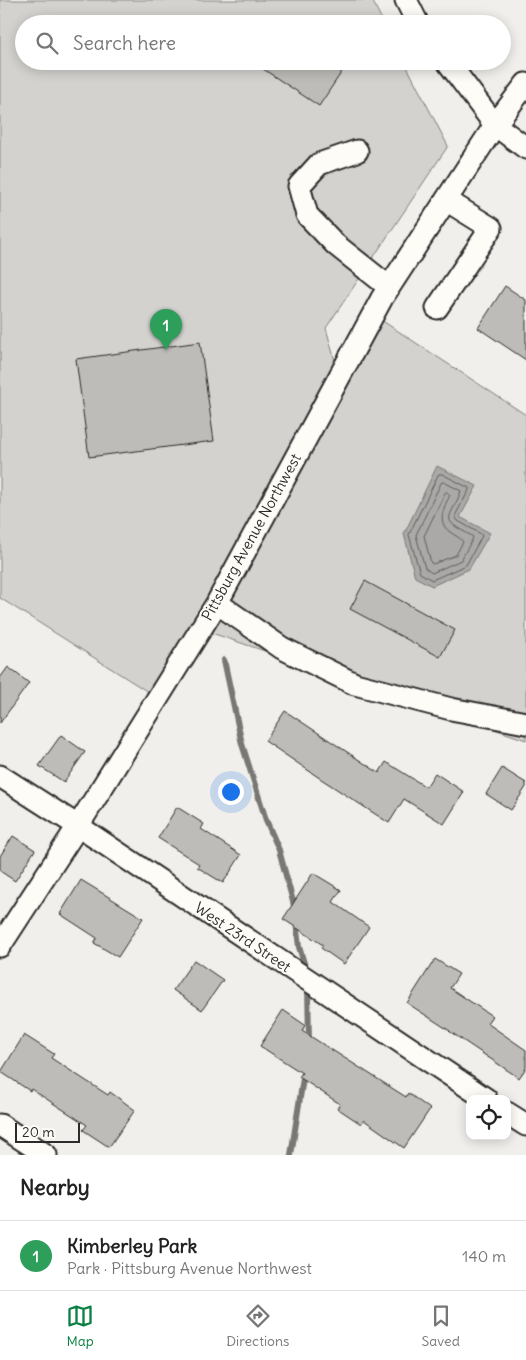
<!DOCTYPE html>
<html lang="en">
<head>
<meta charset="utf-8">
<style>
  :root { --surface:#fff; --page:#f2f2f2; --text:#222; --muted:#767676; --line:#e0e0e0; --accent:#0b8043 }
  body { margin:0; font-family:Delius,sans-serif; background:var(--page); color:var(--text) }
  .controls { position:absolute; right:15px; bottom:15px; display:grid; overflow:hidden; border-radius:10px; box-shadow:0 2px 12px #0003 }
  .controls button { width:45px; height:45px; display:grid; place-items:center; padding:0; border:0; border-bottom:1px solid var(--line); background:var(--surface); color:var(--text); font:25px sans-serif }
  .scale { position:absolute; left:15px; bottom:12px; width:65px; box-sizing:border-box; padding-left:5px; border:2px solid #2b2b2b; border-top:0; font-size:14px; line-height:18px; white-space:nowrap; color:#2b2b2b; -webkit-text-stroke:4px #fdfcf7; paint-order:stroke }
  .you { position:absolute; left:230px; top:791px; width:18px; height:18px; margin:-12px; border:4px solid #fff; border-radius:50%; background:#1a73e8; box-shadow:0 0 0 8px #1a73e833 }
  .badge { display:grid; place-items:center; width:32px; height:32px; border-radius:50%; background:var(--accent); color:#fff; font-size:16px; font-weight:700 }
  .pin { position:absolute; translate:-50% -41px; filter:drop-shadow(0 1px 2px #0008) }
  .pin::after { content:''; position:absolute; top:26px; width:18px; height:15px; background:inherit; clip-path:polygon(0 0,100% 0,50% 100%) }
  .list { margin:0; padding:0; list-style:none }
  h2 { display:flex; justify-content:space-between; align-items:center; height:65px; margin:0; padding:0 20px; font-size:21px }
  h2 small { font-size:16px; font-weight:400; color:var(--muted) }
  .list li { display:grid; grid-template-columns:32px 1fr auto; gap:15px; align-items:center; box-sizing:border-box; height:70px; padding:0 20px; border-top:1px solid var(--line) }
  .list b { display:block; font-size:19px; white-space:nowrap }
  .list p { margin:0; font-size:16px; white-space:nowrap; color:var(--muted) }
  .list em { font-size:16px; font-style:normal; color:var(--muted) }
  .icon { flex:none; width:28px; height:28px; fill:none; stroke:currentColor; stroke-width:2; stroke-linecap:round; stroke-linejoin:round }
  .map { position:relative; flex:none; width:526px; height:1155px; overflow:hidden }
  .search { position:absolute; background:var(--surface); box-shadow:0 2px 12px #0003; left:15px; right:15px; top:15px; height:55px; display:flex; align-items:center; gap:12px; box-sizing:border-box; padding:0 18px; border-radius:28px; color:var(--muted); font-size:19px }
  .sheet { height:135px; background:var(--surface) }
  nav { display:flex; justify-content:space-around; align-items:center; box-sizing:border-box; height:70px; border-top:1px solid var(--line); background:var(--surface); font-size:14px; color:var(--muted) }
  nav a { display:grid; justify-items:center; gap:2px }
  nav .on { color:var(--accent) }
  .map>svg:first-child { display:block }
  .green { fill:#d3d2cf; stroke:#7f7e7d }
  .water { fill:#aaa9a7; stroke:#777775 }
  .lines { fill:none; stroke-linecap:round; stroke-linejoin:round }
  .shore { stroke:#5e5d5d; stroke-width:1 }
  .stream { stroke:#777775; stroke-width:6 }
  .building { fill:#bdbcb8; stroke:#2b2b2b }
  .minor-casing { stroke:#2b2b2b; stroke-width:25 }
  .minor { stroke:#fdfcf7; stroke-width:21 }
  .labels { text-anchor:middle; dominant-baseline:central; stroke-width:4; stroke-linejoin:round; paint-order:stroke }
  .street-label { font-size:15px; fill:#2b2b2b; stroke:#fdfcf7 }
</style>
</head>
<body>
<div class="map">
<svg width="526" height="1155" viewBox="0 0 526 1155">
  <rect width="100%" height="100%" fill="#f0efeb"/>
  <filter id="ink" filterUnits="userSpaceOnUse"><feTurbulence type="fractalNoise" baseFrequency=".02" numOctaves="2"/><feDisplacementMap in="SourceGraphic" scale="10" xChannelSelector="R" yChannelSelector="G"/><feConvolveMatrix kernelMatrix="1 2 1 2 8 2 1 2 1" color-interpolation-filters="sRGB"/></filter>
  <g filter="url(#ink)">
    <path class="green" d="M0,0H372L384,24H24V61H404L448,146L326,328L338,372L375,316L526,415V740L200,629L156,697L0,598Z"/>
    <path class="water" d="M437,466L477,486L460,517L490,533L469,569L432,586L415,577L404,534Z"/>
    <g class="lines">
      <path class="shore" d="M439,474H442L469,488V490L456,514V518L458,521L481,534L482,536L466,565L432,580L420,573L409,535Z
        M444,482L461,491C450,521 438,518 472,536L473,538L461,560L432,573L425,568L416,535L441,483Z
        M447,492L450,495C444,507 436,522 450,532C455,536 460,537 463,542L456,555L433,564L431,563L424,536L445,493Z"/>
      <path class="stream" d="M224,660L242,744L266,820L279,850L295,909
        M296,922L299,947L307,973
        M308,985L309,1043
        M291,1155L304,1072"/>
    </g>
    <path class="building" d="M251,61H349L319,106Z
      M505,286L526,300V360L478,328Z
      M200,342L214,441L89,457L76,359Z
      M365,581L455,630L440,657L350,609Z
      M8,667L29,683L0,723V678Z
      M285,711L379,773L386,762L426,787L435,773L464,792L444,824L404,799L389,823L318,777L265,741Z
      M61,735L85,752L64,782L39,766Z
      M502,768L526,783V787L511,810L486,794Z
      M177,807L204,824L201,829L241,855L223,883L197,867L199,864L158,838Z
      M13,836L35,850L15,881L0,871V856Z
      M313,873L341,890L333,902L369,927L344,964L321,948L323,945L283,919Z
      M81,880L143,918L118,957L94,943L97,938L60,914Z
      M435,959L459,974L450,988L492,1016L487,1023L526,1050V1068L519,1078L449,1031H450L407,1003Z
      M194,960L223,980L202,1010L173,990Z
      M283,1010L305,1025L302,1031L406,1097L408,1093L430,1109L404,1148L364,1120L361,1124L337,1108L340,1104L299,1077L302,1073L260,1046Z
      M24,1035L54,1054L51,1058L108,1095L110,1092L135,1110L109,1147L83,1130L87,1125L31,1089L30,1091L1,1072Z"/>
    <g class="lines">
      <defs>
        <path id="minor" d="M406,0L418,24
          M447,61L495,125L526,148
          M357,151L319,164L299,186L307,215L336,245L389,287
          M437,308L491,228L446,200
          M217,603L282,648L355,684L451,709L526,723
          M0,776L78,826L486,1099
          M0,946L78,826L217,603L382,298L495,125L526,84
          M507,1113L526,1125
          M0,1125L46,1155"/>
      </defs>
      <use href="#minor" class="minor-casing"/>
      <use href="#minor" class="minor"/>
    </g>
  </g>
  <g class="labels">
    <g class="street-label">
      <text transform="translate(251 537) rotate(-61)">Pittsburg Avenue Northwest</text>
      <text transform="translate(243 937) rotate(34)">West 23rd Street</text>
    </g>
  </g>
</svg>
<div class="controls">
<button><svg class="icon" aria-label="locate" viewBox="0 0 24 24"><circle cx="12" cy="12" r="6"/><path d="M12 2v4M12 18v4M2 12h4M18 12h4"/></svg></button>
</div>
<div class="scale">20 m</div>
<div class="you"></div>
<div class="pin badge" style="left:166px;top:350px;background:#2e9e5b">1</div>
<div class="search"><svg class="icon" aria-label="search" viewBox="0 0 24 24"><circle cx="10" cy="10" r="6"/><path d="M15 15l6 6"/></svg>Search here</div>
</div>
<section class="sheet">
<h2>Nearby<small></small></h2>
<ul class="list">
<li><span class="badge" style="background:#2e9e5b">1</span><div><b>Kimberley Park</b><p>Park · Pittsburg Avenue Northwest</p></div><em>140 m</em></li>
</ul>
</section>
<nav>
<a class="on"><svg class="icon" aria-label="map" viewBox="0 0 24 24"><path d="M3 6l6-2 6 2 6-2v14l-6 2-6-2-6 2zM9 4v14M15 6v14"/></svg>Map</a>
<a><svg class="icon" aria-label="directions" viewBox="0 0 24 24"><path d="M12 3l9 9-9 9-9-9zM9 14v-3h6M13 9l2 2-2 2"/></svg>Directions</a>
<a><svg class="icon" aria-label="saved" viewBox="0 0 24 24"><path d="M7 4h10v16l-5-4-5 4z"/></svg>Saved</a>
</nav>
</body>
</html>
